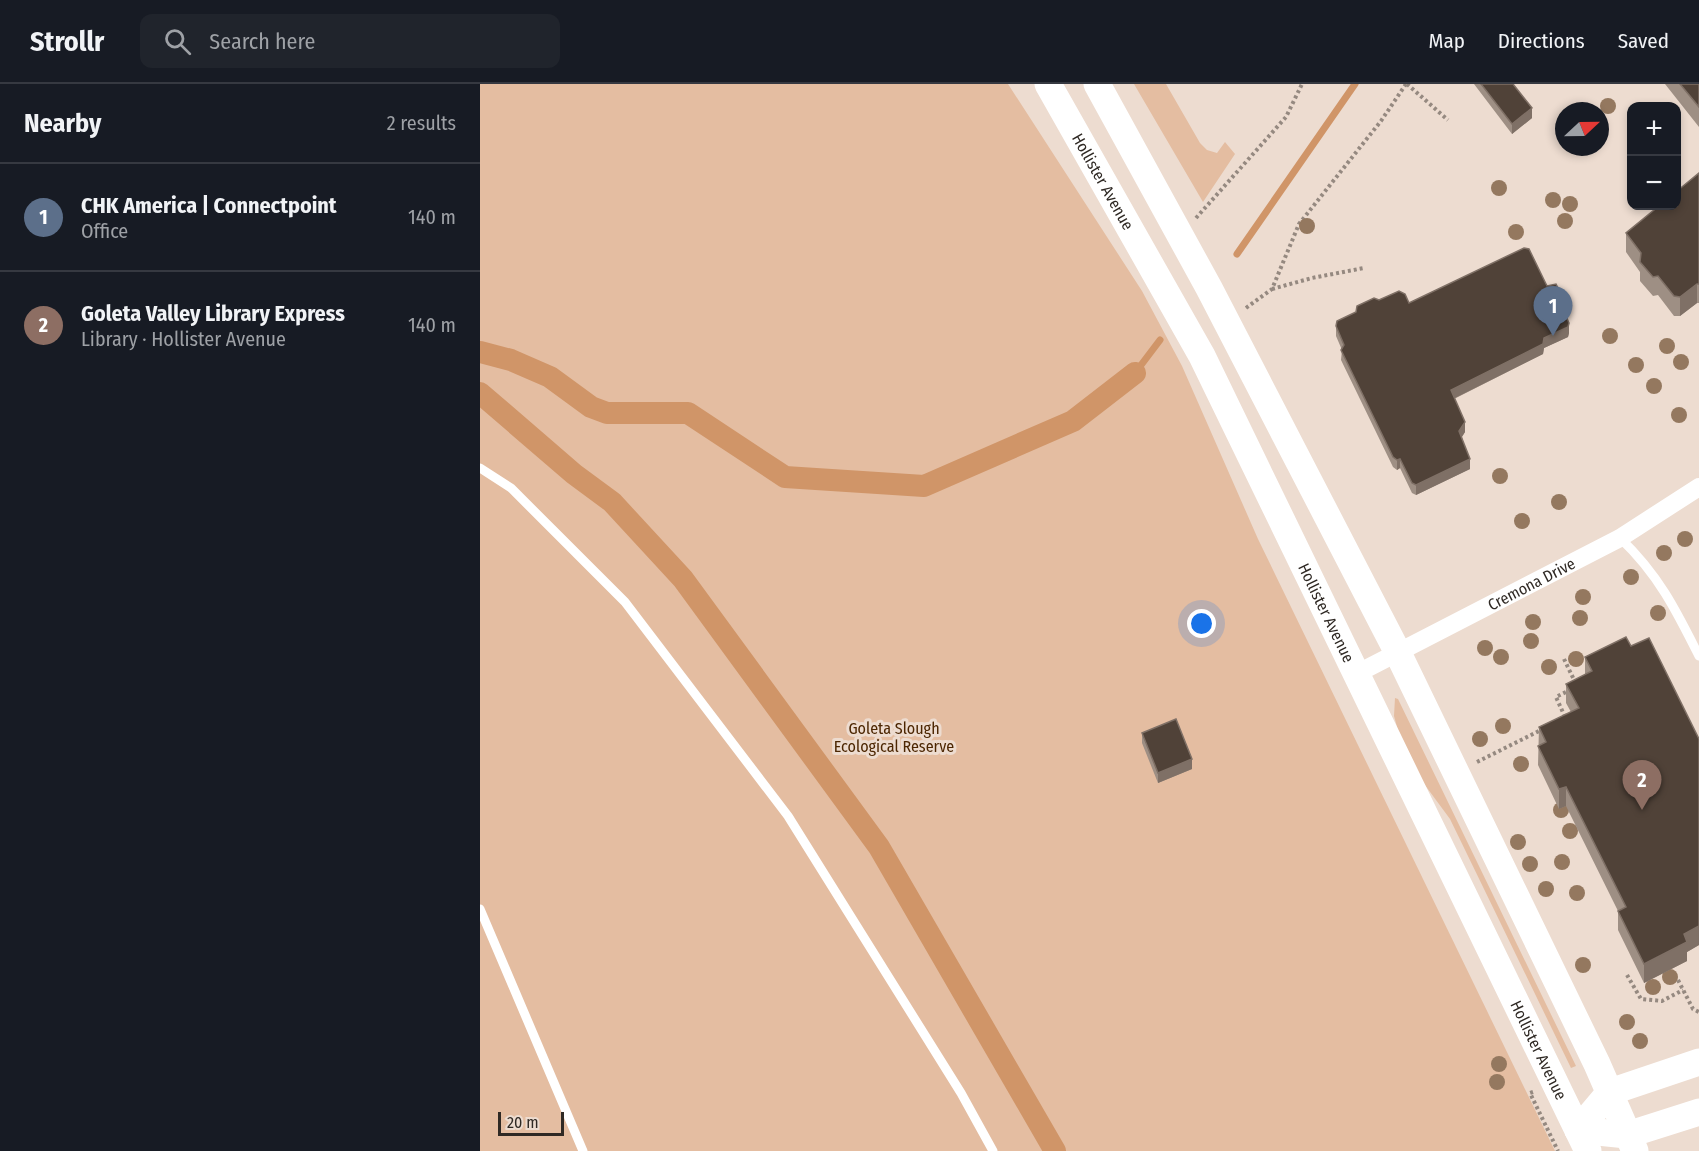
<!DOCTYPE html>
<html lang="en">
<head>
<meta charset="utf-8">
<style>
  :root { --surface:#171b24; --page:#20242c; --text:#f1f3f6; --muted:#9ea1a6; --line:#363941; --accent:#c1a68c }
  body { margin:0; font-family:"Fira Sans Condensed",sans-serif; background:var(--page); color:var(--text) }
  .controls { position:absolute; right:18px; top:18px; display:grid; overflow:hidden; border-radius:12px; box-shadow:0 3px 9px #0003 }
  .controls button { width:54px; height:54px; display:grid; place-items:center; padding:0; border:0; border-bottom:2px solid var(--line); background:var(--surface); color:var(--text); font:30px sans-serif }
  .compass { position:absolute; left:1075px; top:18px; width:54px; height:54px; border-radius:50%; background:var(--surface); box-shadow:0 3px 9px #0003; rotate:68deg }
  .scale { position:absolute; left:18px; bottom:15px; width:66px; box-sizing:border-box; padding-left:6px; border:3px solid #2f2924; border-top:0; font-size:16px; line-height:21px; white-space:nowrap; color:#2f2924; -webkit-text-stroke:4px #eddcd0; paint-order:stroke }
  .you { position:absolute; left:722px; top:540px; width:21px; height:21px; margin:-15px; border:4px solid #fff; border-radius:50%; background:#1a73e8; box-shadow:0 0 0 9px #1a73e833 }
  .badge { display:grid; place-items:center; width:39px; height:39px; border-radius:50%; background:var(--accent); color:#fff; font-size:20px; font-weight:700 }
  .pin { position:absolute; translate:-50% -50px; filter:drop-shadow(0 2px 3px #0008) }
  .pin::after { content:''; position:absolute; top:32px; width:21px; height:18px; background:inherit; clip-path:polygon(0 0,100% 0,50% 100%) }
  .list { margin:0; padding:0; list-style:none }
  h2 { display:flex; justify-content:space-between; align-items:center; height:78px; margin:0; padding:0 24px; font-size:26px }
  h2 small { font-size:20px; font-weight:400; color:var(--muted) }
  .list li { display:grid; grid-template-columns:39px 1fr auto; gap:18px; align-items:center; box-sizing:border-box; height:108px; padding:0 24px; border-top:2px solid var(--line) }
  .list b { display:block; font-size:22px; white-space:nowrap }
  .list p { margin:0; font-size:20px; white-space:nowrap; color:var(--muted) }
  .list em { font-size:20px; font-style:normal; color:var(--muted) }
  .icon { flex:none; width:33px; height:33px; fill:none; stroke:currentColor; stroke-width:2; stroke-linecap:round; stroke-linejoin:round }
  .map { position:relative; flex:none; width:1219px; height:1067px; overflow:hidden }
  header { display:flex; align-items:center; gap:36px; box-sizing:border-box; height:84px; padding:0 30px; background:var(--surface); border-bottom:2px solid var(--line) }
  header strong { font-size:28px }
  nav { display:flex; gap:33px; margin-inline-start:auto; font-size:21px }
  .search { width:420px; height:54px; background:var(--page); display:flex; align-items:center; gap:15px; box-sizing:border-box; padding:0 21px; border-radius:12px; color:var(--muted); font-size:22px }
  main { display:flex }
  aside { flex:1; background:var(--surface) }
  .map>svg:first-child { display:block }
  .green { fill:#e4bda1 }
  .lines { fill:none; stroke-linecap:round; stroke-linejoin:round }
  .stream { stroke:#d09568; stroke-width:7 }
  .canal { stroke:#d09568; stroke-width:22 }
  .path { stroke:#958980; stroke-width:4; stroke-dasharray:3 3; stroke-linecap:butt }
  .lane { stroke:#fff; stroke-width:9 }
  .street { stroke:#fff; stroke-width:18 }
  .secondary { stroke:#fff; stroke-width:27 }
  .tree { fill:#94785f }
  .wall { fill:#9e8f84 }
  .shaded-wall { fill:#7f7066 }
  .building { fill:#504238; stroke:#7f7066; stroke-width:1.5 }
  .labels { text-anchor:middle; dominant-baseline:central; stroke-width:6; stroke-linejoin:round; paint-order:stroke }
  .street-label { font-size:16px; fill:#2f2924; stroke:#eddcd0 }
  .park-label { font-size:16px; fill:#4c2602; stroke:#eddcd0 }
</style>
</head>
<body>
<header>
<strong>Strollr</strong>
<div class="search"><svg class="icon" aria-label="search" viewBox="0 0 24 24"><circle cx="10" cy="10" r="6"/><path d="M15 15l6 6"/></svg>Search here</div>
<nav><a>Map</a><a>Directions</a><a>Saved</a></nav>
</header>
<main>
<aside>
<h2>Nearby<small>2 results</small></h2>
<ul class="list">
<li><span class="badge" style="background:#5c6f8a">1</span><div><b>CHK America | Connectpoint</b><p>Office</p></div><em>140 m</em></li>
<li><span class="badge" style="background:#8d6e63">2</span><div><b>Goleta Valley Library Express</b><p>Library · Hollister Avenue</p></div><em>140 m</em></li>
</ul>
</aside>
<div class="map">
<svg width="1219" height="1067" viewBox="0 0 1219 1067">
  <rect width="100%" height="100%" fill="#eddcd0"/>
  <path class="green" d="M0,0H528L662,207L702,282L778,455L1075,1067H0Z
    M654,0H686L720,59L727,66L737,69L745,58L755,70L723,118Z
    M915,614L918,615L1096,982L1091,984L970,735L939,693L919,650L914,632Z"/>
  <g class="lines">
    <path class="stream" d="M757,170L875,0
      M655,289L680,256"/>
    <path class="canal" d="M0,268L31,276L70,293L111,323L127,329H208L305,393L444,402L593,337L655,289
      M0,309L94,390L132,418L203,495L399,763L575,1067"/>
    <path class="path" d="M927,0L968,36
      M716,134L806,33L822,0
      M792,205L832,194L884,184
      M766,224L792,205L819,140L901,37L926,0
      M1084,575L1096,600
      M1085,633L1076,613L1090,606
      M997,678L1063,645
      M1147,891L1161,915L1182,917L1203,906
      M1198,896L1213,925L1219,928
      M1053,1008L1050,1009L1078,1067"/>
    <path class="lane" d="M0,384L31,404L145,518L308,732L481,1009L513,1067
      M1140,454C1178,490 1196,526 1219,572
      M0,825L103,1067"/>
    <path class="street" id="s1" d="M878,589L1140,454L1219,403"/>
    <g class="secondary">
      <path id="s2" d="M568,0L722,272L1108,1067"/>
      <path d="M617,0L729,204L917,567L1117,980L1155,1067"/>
      <path d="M1098,1046L1130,1008L1219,978"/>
      <path d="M1098,1046L1147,1051L1219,1028"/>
    </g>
  </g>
  <g class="tree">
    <circle cx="1128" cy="22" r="8"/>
    <circle cx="1019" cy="104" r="8"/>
    <circle cx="1073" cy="116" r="8"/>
    <circle cx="1090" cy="120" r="8"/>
    <circle cx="1085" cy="137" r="8"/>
    <circle cx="827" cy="142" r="8"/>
    <circle cx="1036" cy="148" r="8"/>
    <circle cx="1130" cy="252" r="8"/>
    <circle cx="1187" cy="262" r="8"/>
    <circle cx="1201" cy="278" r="8"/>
    <circle cx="1156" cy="281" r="8"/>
    <circle cx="1174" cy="302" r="8"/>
    <circle cx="1199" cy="331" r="8"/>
    <circle cx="1020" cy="392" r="8"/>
    <circle cx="1079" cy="418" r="8"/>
    <circle cx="1042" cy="437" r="8"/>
    <circle cx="1205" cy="455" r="8"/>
    <circle cx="1184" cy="469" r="8"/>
    <circle cx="1151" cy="493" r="8"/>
    <circle cx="1103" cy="513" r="8"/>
    <circle cx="1178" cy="529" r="8"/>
    <circle cx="1100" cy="534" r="8"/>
    <circle cx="1053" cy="538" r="8"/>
    <circle cx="1051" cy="557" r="8"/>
    <circle cx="1005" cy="564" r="8"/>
    <circle cx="1021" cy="573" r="8"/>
    <circle cx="1096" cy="575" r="8"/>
    <circle cx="1069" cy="583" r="8"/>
    <circle cx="1023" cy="642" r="8"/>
    <circle cx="1000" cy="655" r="8"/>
    <circle cx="1041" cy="680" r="8"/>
    <circle cx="1081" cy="726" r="8"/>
    <circle cx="1090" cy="747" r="8"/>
    <circle cx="1038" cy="758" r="8"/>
    <circle cx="1082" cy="778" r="8"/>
    <circle cx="1050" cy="780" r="8"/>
    <circle cx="1066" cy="805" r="8"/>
    <circle cx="1097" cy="809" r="8"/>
    <circle cx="1103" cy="881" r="8"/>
    <circle cx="1190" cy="893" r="8"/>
    <circle cx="1173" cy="903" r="8"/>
    <circle cx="1147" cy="938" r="8"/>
    <circle cx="1160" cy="957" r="8"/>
    <circle cx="1019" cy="980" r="8"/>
    <circle cx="1017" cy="998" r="8"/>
  </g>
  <path class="wall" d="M994,0H1033L1052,34L1032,50Z
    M1185,0H1219V43Z
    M1219,89V219H1217L1200,232H1194L1178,211L1173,212L1160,197V188L1146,168V149Z
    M1067,202L1085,228L1089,249L1088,253L1064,264L1063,270L974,315L985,348L982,353L990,385L936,411L932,409L920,384L917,386L913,383L861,276L862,266L856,252V242L899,216L929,219Z
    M1151,562L1219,655V861L1207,868V877L1164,899L1138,846V827L1086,722L1079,725L1058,681L1059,643L1091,628L1086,619V600L1105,591V573Z
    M662,649L712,685L678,699L662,659Z"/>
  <path class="shaded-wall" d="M1052,24V34L1032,50V40Z
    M1217,200V219L1200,232V213Z
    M1085,218V228L1082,233V223Z
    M1089,239V249L1088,253L1064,264L1063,270L971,316V306L1064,254Z
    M985,338V348L979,357V347Z
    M920,375V384L917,386V376Z
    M990,375V385L936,411V401Z
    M712,675V685L678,699V689Z
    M1086,703V722L1079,725V705Z
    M1219,842V861L1207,868V877L1164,899V880L1204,850Z"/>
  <path class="building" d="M1001,0H1033L1052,24L1032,40Z
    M1200,0H1219V23Z
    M1219,89V200H1217L1200,213L1194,212L1178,192L1173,193L1160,178L1161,169L1146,149L1179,122H1197V107Z
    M1044,164L1049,165L1067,202L1076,200L1085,218L1082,223L1089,239L1088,243L1064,254L1063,260L971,306L985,338L979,347L990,375L936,401L932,399L920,375L917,376L913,373L861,266L864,261L856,242L857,237L876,228L877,222L894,214L899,216L919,207L925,210L929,219Z
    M1146,553L1151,562L1169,554L1219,655V842L1204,850L1207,858L1164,880L1138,827L1146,823L1086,703L1079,705L1058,662L1066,658L1059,643L1099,624L1086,600L1112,587L1105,573Z
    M696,635L712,675L678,689L662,649Z"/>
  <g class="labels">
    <g class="street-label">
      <text stroke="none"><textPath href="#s2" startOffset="112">Hollister Avenue</textPath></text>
      <text stroke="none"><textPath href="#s1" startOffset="195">Cremona Drive</textPath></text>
      <text stroke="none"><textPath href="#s2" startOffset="598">Hollister Avenue</textPath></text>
      <text stroke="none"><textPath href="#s2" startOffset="1084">Hollister Avenue</textPath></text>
    </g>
    <g class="park-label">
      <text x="414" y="644">Goleta Slough<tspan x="414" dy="18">Ecological Reserve</tspan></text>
    </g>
  </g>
</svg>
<div class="controls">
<button>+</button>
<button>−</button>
</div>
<svg class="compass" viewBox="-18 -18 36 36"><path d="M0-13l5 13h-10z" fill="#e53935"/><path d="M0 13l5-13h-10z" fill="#9ea1a6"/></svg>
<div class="scale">20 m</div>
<div class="you"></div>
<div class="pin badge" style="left:1073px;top:252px;background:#5c6f8a">1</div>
<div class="pin badge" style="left:1162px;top:726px;background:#8d6e63">2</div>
</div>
</main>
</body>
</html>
